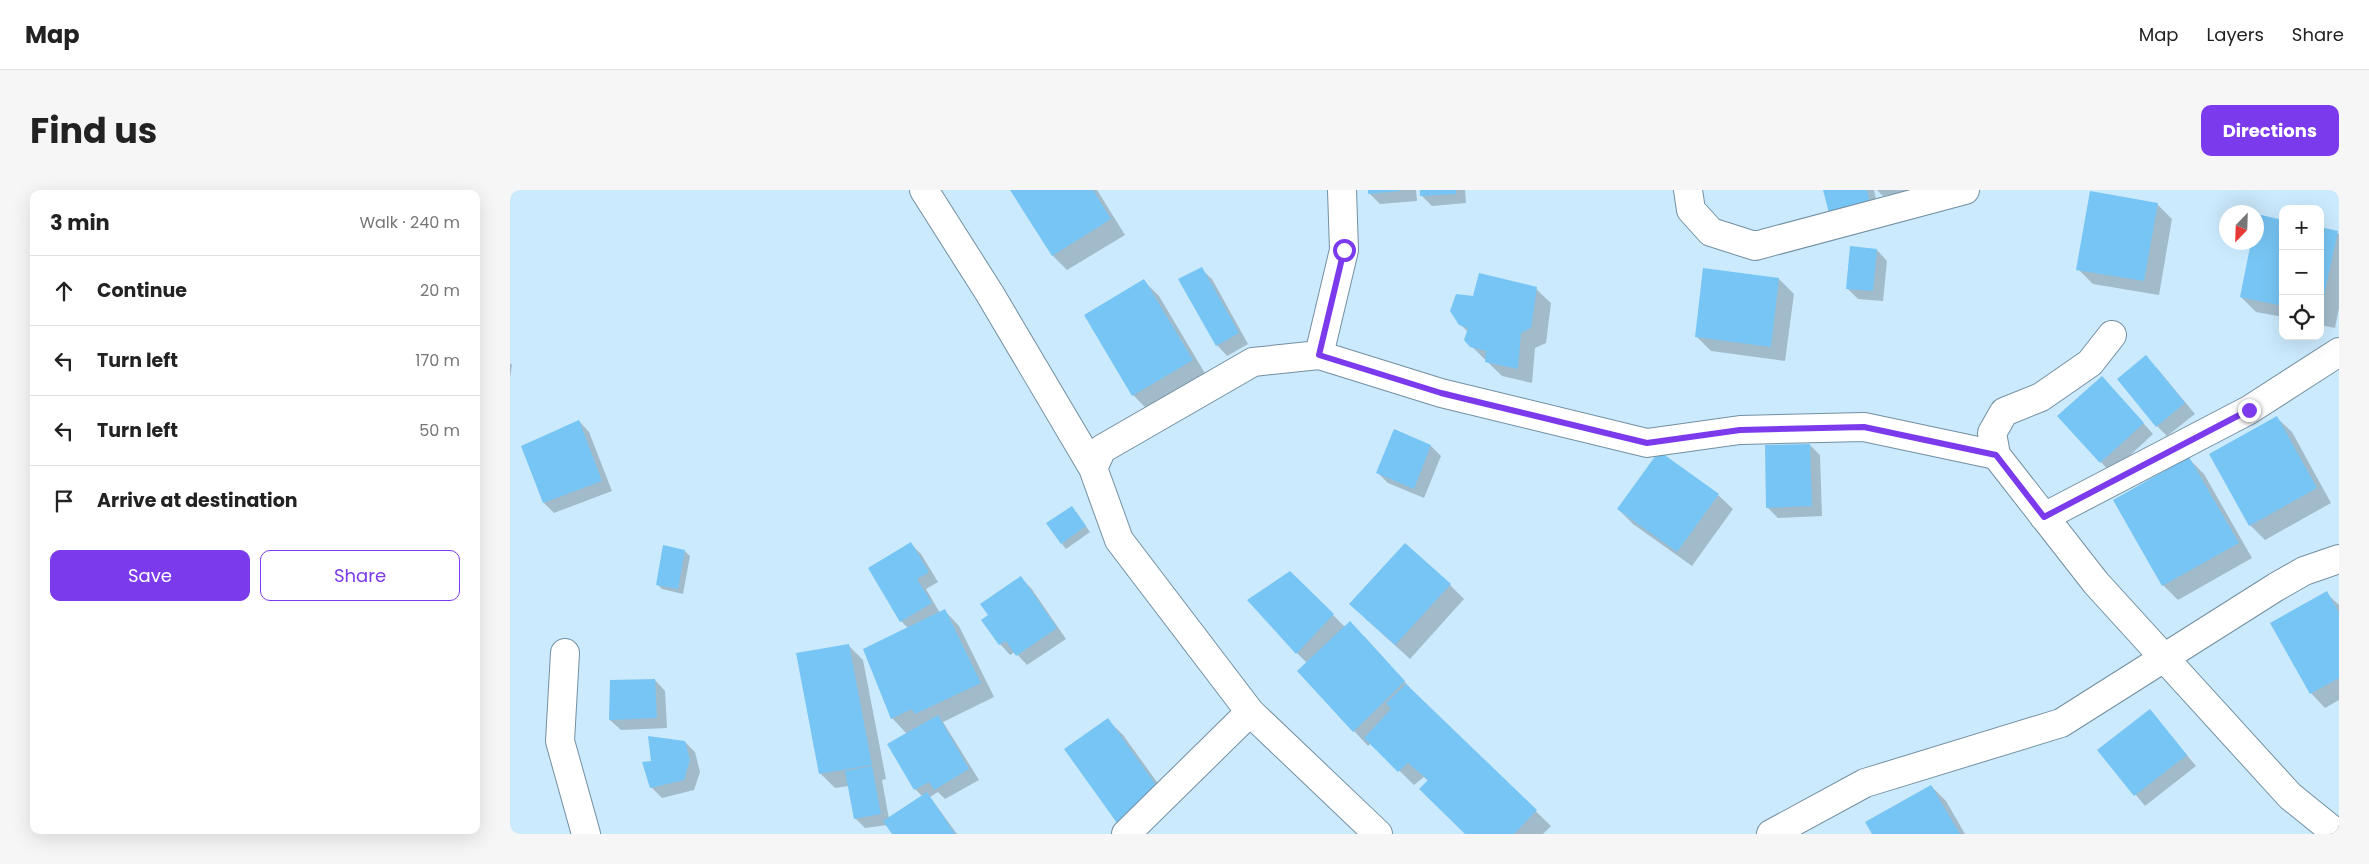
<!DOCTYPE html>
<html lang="en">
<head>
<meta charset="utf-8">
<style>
  :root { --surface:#fff; --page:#f6f6f6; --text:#222; --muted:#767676; --line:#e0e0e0; --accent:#7c3aed }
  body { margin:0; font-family:Poppins,sans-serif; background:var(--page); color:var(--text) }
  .controls { position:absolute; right:15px; top:15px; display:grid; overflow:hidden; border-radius:10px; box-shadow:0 5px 20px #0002 }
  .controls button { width:45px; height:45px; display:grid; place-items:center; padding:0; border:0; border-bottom:1px solid var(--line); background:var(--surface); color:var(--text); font:25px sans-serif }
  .compass { position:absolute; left:1709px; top:15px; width:45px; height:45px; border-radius:50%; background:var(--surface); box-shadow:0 5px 20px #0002; rotate:203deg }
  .stop { position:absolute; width:15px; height:15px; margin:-11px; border:4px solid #7c3aed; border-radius:50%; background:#fff }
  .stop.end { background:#7c3aed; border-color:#fff; box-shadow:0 1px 5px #0008 }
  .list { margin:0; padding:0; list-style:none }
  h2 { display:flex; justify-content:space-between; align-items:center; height:65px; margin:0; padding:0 20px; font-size:21px }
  h2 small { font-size:16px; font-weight:400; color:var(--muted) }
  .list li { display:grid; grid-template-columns:32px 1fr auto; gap:15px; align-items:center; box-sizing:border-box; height:70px; padding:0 20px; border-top:1px solid var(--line) }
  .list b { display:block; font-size:19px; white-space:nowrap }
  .list em { font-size:16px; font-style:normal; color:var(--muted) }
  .actions { display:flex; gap:10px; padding:15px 20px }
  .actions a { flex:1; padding:11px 0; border:1px solid var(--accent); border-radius:10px; text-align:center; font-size:18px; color:var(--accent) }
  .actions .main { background:var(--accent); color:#fff }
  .icon { flex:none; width:28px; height:28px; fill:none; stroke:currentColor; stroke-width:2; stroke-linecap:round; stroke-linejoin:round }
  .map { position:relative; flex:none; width:1829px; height:644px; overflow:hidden; border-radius:10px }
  header { display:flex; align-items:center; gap:30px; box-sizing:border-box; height:70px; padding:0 25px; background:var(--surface); border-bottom:1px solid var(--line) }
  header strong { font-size:24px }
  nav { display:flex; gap:28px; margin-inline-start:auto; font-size:18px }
  .intro { display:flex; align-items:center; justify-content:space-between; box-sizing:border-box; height:120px; padding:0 30px }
  h1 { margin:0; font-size:35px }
  .button { padding:12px 22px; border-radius:10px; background:var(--accent); color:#fff; font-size:18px; font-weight:700 }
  main { display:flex; gap:30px; padding:0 30px }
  aside { flex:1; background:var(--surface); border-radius:10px; box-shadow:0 5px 20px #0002 }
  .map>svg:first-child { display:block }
  .shadow { fill:#0003 }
  .building { fill:#77c5f4 }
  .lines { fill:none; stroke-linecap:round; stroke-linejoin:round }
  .street-casing { stroke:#738fa1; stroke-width:30 }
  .street { stroke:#fff; stroke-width:28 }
  .route { stroke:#7c3aed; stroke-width:6 }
</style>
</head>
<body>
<header>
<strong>Map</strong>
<nav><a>Map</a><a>Layers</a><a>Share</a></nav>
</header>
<div class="intro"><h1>Find us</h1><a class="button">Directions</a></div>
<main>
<aside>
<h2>3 min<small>Walk · 240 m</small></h2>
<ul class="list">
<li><svg class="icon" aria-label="ahead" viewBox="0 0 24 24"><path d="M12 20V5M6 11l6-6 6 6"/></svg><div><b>Continue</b></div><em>20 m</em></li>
<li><svg class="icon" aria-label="left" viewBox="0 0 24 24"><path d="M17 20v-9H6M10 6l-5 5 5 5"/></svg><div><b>Turn left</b></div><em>170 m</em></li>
<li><svg class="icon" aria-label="left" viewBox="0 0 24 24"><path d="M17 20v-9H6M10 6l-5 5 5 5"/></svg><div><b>Turn left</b></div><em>50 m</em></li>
<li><svg class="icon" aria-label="arrive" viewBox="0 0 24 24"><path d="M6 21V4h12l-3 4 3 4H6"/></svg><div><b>Arrive at destination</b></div></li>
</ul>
<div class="actions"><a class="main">Save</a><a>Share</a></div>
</aside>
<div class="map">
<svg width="1829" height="644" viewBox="0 0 1829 644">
  <rect width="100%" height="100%" fill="#cbeafd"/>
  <path class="shadow" d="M501,0H587L615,45L557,80L543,66Z
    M859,0H906L907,11L870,14L860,4Z
    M911,0H955L956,13L922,16L911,5Z
    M1314,0H1364L1369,23Z
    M1367,0H1405L1373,6Z
    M1647,14L1662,29L1649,105L1583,94L1568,79Z
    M1748,26L1773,31V127L1746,122L1731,107L1746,52Z
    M1810,39L1829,44V118L1825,138L1810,135Z
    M1342,58L1367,60L1377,71L1373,111L1348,109L1337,98Z
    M691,79L702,89L738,154L717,166L707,155Z
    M1269,89L1284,104L1275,171L1201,161L1186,146Z
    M634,91L649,106L696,185L638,220L623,205Z
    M1026,99L1041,113L1036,153L1025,158L1022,193L992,186L955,150L958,142L950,134Z
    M0,173L2,175L0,188Z
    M1646,177L1685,224L1657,246L1647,236Z
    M1602,198L1643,244L1601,283L1591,272Z
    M1767,228L1782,242L1821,313L1755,350L1740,335Z
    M69,231L79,242L102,301L44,323L34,313Z
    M1300,255L1310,265L1312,326L1268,328L1257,317Z
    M921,256L931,266L914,308L878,293L868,283Z
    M1679,269L1694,284L1742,368L1668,410L1653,395Z
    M1208,305L1223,319L1182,376L1123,334L1108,319Z
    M566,322L580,342L556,359L552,354Z
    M401,354L411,364L428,392L416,399L430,423L435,421L449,436L484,507L433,532L469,590L435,609L428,602L420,607L447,644H383L377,635L355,638L345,628L339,596L325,598L311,584L338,455L353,470L376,589L372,590L379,629L413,607L405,599L379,554L397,544L382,528L398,438L391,431Z
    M175,361L180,366L173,404L152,399L147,394Z
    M780,382L835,437L855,447L908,507L1041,636L1033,644H956L918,591L914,587L904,595L861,553L858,556L844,541L797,473L787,463Z
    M511,388L521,398L556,449L517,475L505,462L500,465L490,454Z
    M940,395L954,409L900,469L856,429Z
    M1816,403L1829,415V510L1815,518L1801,503Z
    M145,490L155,501L157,538L111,540L100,530Z
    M1640,521L1686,576L1635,616L1589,560Z
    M598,530L613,545L665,617L627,644H620L608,632L556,559Z
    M175,552L185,562L190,582L184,600L152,608L141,597L143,572Z
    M1421,596L1436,611L1455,644H1364Z"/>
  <path class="building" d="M500,0H583L601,29L542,66Z
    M858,0H890V1L858,4Z
    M910,0H946V4L910,6Z
    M1313,0H1357L1360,13L1319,23Z
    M1580,1L1648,13L1634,91L1566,80Z
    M1747,24L1773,30V116L1730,107L1741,52H1746Z
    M1810,37L1828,41L1811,120H1810Z
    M1340,56L1367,59L1363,101L1336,99Z
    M692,77L729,143L706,156L668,89Z
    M1193,78L1269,88L1261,157L1185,147Z
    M969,83L1027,97L1021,138L1011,143L1008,179L975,172L976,161L960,157L954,150L958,138L949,135L940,121L946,104L963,106Z
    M634,89L683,170L622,206L574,125Z
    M1636,165L1675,213L1646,237L1607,189Z
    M1592,186L1634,233L1590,273L1547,226Z
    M1767,226L1807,298L1739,336L1699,264Z
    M69,230L92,291L33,313L11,256Z
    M884,239L921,255L904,299L866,283Z
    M1300,254L1302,316L1256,318L1255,255Z
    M1149,261L1209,304L1167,362L1107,319Z
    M1679,267L1729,353L1652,396L1603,310Z
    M562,316L576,336L551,354L536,333Z
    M401,352L419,382L407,389L422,413L390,432L358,378Z
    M895,353L941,394L885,455L839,414Z
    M153,355L175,360L168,399L146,395Z
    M780,381L824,424L786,464L737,410Z
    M511,386L547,438L506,466L496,451L489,455L471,430L478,425L470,414Z
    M1817,401L1829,423V488L1800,504L1760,433Z
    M435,419L471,493L405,524L402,519L381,529L353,459Z
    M840,431L895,491L843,542L787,481Z
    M339,454L362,575L309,584L286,463Z
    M145,489L147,528L99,530L100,490Z
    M896,494L1027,620L1004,644H955L909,599L918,590L898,573L888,582L854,548L881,519L876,513Z
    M1640,519L1677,565L1624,606L1587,560Z
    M428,525L459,579L424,600L419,592L404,600L377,554Z
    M598,528L651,602L607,633L554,559Z
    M138,546L175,551L180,570L174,590L140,598L132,572L141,571Z
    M362,576L371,624L344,629L335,581Z
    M1421,595L1450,644H1362L1355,632Z
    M417,602L445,644H382L373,631Z"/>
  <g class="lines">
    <defs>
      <path id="street" d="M414,0L480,104L583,278L609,350L740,522L868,644
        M1178,0L1181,20L1201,42L1245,56L1455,0
        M1602,145L1580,173L1531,207L1494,222L1482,243L1486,265L1586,393L1780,606L1827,644
        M809,165L931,203L1137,253L1230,240L1354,237L1486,265
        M583,278L592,259L743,172L809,165L834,60L832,0
        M1534,327L1739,220L1829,162
        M55,463L50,551L76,644
        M616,644L740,522
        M1261,644L1355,593L1551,533L1766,397L1794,381L1829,369"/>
    </defs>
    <use href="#street" class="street-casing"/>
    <use href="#street" class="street"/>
  </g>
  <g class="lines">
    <path class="route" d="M834,60L809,165L931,203L1137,253L1230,240L1354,237L1486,265L1534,327L1739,220"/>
  </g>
</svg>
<div class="controls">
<button>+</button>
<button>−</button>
<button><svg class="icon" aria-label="locate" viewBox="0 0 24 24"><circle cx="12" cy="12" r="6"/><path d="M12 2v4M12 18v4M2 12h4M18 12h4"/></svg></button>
</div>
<svg class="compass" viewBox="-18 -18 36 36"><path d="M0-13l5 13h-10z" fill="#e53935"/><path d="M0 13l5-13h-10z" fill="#767676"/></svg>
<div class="stop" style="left:834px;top:60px"></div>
<div class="stop end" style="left:1739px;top:220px"></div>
</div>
</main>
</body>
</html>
